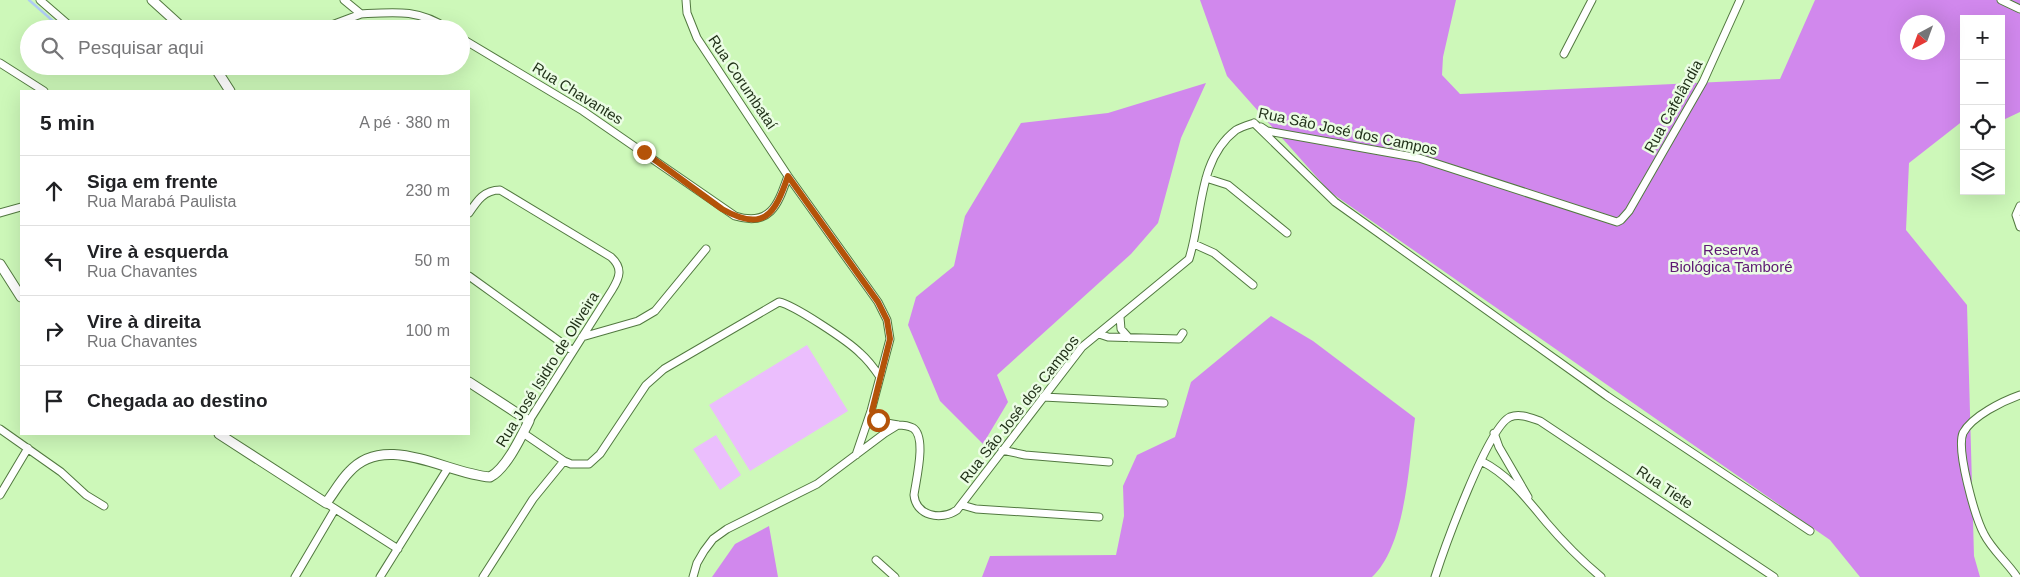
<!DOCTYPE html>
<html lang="pt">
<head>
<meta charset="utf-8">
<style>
  :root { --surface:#fff; --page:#f2f2f2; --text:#202124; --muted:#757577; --line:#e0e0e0 }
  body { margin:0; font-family:Arial,sans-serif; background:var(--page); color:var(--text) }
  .controls { position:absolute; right:15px; top:15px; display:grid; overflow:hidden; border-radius:0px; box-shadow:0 5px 20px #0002 }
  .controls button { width:45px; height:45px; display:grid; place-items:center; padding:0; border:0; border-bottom:1px solid var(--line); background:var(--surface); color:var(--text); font:25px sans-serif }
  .compass { position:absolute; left:1900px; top:15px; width:45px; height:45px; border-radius:50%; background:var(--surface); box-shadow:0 5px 20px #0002; rotate:221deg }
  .stop { position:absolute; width:15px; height:15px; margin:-11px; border:4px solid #b45309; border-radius:50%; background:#fff }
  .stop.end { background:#b45309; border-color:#fff; box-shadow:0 1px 5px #0008 }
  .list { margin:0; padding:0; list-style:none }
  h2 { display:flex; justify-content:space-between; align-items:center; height:65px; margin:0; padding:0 20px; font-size:21px }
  h2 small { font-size:16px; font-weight:400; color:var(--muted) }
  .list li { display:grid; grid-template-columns:32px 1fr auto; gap:15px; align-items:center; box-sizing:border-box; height:70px; padding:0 20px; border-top:1px solid var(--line) }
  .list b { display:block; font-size:19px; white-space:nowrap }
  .list p { margin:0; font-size:16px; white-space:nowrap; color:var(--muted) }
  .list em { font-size:16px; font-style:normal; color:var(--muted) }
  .icon { flex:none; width:28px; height:28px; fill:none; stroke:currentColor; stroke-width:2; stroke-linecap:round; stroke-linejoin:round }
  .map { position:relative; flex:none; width:2020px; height:577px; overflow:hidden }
  .search { position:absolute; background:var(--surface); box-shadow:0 5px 20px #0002; left:20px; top:20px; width:450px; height:55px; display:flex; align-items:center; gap:12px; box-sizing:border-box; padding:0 18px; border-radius:28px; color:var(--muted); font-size:19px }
  .panel { position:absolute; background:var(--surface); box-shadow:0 5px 20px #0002; left:20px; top:90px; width:450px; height:345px; border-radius:0px }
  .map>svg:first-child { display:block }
  .green { fill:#ebbefd }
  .forest { fill:#d188ed; fill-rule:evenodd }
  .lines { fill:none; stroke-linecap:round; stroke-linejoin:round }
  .stream { stroke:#afccf3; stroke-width:2.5 }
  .minor-casing { stroke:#527940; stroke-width:9 }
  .tertiary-casing { stroke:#527940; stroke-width:11 }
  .minor { stroke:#fff; stroke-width:7 }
  .tertiary { stroke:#fff; stroke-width:9 }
  .route { stroke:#b45309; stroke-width:6 }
  .labels { text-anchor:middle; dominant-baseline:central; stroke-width:5; stroke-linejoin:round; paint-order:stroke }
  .street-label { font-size:15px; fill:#1f2f17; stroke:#ebfde4 }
  .park-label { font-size:15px; fill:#5d1973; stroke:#ebfde4 }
</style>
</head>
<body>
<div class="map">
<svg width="2020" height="577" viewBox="0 0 2020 577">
  <rect width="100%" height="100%" fill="#cdf8b9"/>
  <path class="green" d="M807,345L848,411L750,471L709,405Z
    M716,435L741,475L720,490L693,449Z"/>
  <path class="forest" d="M1200,0H1456L1443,57L1442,75L1460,94L1780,79L1815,0H2020V112L2001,121V19H1964V120L1909,163L1906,230L1967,305L1974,556L1980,577H1860L1830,540L1330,192L1227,76ZM1908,22H1938V52H1908Z
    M1206,83L1181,138L1158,223L1131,254L997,375L1008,402L983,444L940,401L908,325L916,297L954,266L965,216L1021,123L1108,113Z
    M1271,316L1313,341L1415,418C1409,463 1406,546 1372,577H982L990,556L1116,555L1124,516L1123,486L1137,455L1175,437L1191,382Z
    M769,526L778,577H712L735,544Z"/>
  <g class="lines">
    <path class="stream" d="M29,0L53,21"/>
    <defs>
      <path id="minor" d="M40,0L71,27L98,29
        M344,0L361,14C395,12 419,9 448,29
        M686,0L687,13L697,38L788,176L878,302L887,320L890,339L871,411L856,455
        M2001,0L2020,9
        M321,29L361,14
        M461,38L583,111L735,216C771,227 778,204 788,176
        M1564,54L1592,0
        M0,63L44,91
        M1254,123L1335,202L1607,396L1810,531
        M1261,127L1267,131L1419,158L1617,222L1621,220L1629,211L1703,82L1740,0
        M1206,178L1228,185L1287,233
        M2020,206L2016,215L2020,227
        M0,213L21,207
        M469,213C477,201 484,190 500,190L611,257C623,268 620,277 612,290L529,421
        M1194,244L1214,253L1253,285
        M469,276L573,351
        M1120,317L1121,329L1129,338
        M1099,334L1108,337L1179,339L1183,333
        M582,337L638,321L655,311L706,249
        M1043,397L1164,403
        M871,411C878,422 886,423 898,425C902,425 909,426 913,428C927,437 916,480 914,495C916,516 941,521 957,510L1082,347L1189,259C1203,216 1197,160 1236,130C1241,127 1248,125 1254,123
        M0,429L61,472L86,495L104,506
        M523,433L564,461L571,464H589L600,454L646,385L664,369L779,302C794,305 848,341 860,353C868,360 874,368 880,377
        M1494,433L1499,447L1528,497
        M1002,450L1025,455L1109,462
        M1481,461C1509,475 1527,499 1546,522C1563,542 1582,561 1601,577
        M0,495L28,448
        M326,503L398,549
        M962,505L976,509L1099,517
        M876,560L895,577
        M295,577L335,509
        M380,577L448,468
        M483,577L533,499L564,461
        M693,577L697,563L704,551L713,539L727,529L817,484L885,433L898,425
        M1435,577C1444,549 1488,427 1510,417C1520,413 1531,418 1540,421L1774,577
        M2017,577C2007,562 1992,550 1984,534C1975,517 1956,450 1963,433C1972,416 2003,401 2020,395"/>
      <path id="tertiary" d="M152,0L184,29
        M214,66L230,91
        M0,264L21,297
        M219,434L326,503C334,493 340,481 349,472C385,431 447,474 490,477C506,469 521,437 529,421L469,382"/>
    </defs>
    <use href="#minor" class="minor-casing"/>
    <use href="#tertiary" class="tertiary-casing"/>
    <use href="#minor" class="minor"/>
    <use href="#tertiary" class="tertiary"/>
  </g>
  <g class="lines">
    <path class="route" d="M644,152L722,209C764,233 775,214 788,176L878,302L887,320L890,339L872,411L878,420"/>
  </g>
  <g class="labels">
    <g class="street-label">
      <text transform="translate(743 82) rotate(56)">Rua Corumbataí</text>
      <text transform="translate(578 93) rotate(32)">Rua Chavantes</text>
      <text transform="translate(1673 106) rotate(-61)">Rua Cafelândia</text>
      <text transform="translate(1348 131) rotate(12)">Rua São José dos Campos</text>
      <text transform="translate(547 369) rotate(-58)">Rua José Isidro de Oliveira</text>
      <text transform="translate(1019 409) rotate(-52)">Rua São José dos Campos</text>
      <text transform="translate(1665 487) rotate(34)">Rua Tiete</text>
    </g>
    <g class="park-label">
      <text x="1731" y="249">Reserva<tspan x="1731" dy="17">Biológica Tamboré</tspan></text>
    </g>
  </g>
</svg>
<div class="controls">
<button>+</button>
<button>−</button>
<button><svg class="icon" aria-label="locate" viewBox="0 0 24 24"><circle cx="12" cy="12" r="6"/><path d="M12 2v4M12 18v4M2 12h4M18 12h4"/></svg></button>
<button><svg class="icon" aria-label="layers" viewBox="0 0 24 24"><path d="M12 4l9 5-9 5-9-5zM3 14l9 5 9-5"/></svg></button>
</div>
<svg class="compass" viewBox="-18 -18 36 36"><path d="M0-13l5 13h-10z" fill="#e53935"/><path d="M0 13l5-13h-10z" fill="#757577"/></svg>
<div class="stop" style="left:878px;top:420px"></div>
<div class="stop end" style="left:644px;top:152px"></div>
<div class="search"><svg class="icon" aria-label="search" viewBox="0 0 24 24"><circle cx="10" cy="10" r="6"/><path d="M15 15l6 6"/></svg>Pesquisar aqui</div>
<section class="panel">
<h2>5 min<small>A pé · 380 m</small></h2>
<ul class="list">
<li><svg class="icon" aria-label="ahead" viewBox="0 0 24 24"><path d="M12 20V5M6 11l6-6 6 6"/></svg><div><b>Siga em frente</b><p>Rua Marabá Paulista</p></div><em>230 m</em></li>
<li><svg class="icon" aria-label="left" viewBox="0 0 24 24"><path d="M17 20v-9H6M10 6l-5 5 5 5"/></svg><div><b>Vire à esquerda</b><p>Rua Chavantes</p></div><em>50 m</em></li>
<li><svg class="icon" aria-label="right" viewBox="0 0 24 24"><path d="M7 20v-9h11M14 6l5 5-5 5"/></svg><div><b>Vire à direita</b><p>Rua Chavantes</p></div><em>100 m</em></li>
<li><svg class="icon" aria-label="arrive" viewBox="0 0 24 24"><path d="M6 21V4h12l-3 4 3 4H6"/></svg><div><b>Chegada ao destino</b></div></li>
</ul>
</section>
</div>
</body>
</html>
